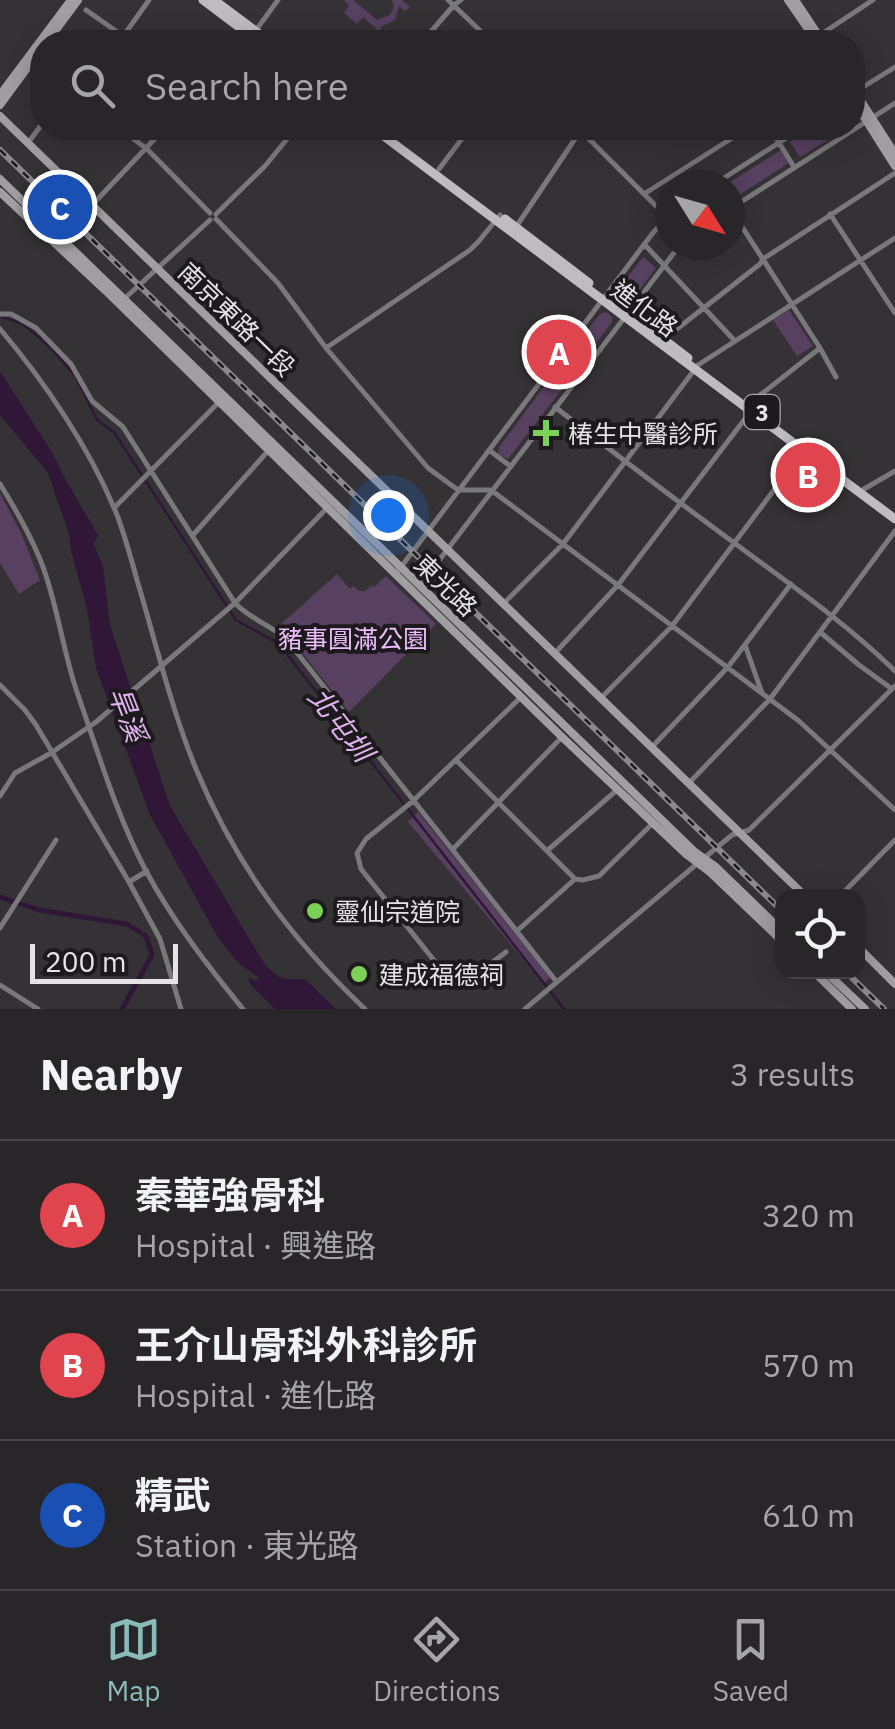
<!DOCTYPE html>
<html lang="en">
<head>
<meta charset="utf-8">
<style>
  :root { --surface:#282628; --page:#302e30; --text:#f1f3f6; --muted:#a5a5a8; --line:#444345; --accent:#8bbbb9 }
  body { margin:0; font-family:"IBM Plex Sans","Noto Sans TC",sans-serif; background:var(--page); color:var(--text) }
  .controls { position:absolute; right:30px; bottom:30px; display:grid; overflow:hidden; border-radius:20px; box-shadow:0 5px 25px #0003 }
  .controls button { width:90px; height:90px; display:grid; place-items:center; padding:0; border:0; border-bottom:2px solid var(--line); background:var(--surface); color:var(--text); font:50px sans-serif }
  .compass { position:absolute; left:655px; top:170px; width:90px; height:90px; border-radius:50%; background:var(--surface); box-shadow:0 5px 25px #0003; rotate:127deg }
  .scale { position:absolute; left:30px; bottom:25px; width:148px; box-sizing:border-box; padding-left:10px; border:5px solid #e6e3e6; border-top:0; font-size:28px; line-height:35px; white-space:nowrap; color:#e6e3e6; -webkit-text-stroke:8px #1c1a1c; paint-order:stroke }
  .you { position:absolute; left:388px; top:515px; width:35px; height:35px; margin:-25px; border:8px solid #fff; border-radius:50%; background:#1a73e8; box-shadow:0 0 0 15px #1a73e833 }
  .badge { display:grid; place-items:center; width:65px; height:65px; border-radius:50%; background:var(--accent); color:#fff; font-size:32px; font-weight:700 }
  .pin { position:absolute; translate:-50% -50%; border:5px solid #fff; box-shadow:0 2px 10px #0006 }
  .list { margin:0; padding:0; list-style:none }
  h2 { display:flex; justify-content:space-between; align-items:center; height:130px; margin:0; padding:0 40px; font-size:42px }
  h2 small { font-size:32px; font-weight:400; color:var(--muted) }
  .list li { display:grid; grid-template-columns:65px 1fr auto; gap:30px; align-items:center; box-sizing:border-box; height:150px; padding:0 40px; border-top:2px solid var(--line) }
  .list b { display:block; font-size:38px; white-space:nowrap }
  .list p { margin:0; font-size:32px; white-space:nowrap; color:var(--muted) }
  .list em { font-size:32px; font-style:normal; color:var(--muted) }
  .icon { flex:none; width:55px; height:55px; fill:none; stroke:currentColor; stroke-width:2; stroke-linecap:round; stroke-linejoin:round }
  .map { position:relative; flex:none; width:895px; height:1009px; overflow:hidden }
  .search { position:absolute; background:var(--surface); box-shadow:0 5px 25px #0003; left:30px; right:30px; top:30px; height:110px; display:flex; align-items:center; gap:25px; box-sizing:border-box; padding:0 35px; border-radius:40px; color:var(--muted); font-size:38px }
  .sheet { height:580px; background:var(--surface) }
  nav { display:flex; justify-content:space-around; align-items:center; box-sizing:border-box; height:140px; border-top:2px solid var(--line); background:var(--surface); font-size:28px; color:var(--muted) }
  nav a { display:grid; justify-items:center; gap:5px }
  nav .on { color:var(--accent) }
  .map>svg:first-child { display:block }
  .green { fill:#574060 }
  .water { fill:#301738 }
  .lines { fill:none; stroke-linecap:round; stroke-linejoin:round }
  .stream { stroke:#301738; stroke-width:2.5 }
  .canal { stroke:#301738; stroke-width:5 }
  .street { stroke:#79787a; stroke-width:5 }
  .secondary { stroke:#a19ea2; stroke-width:8 }
  .primary { stroke:#bfbcc1; stroke-width:9 }
  .rail-casing { stroke:#8c898c; stroke-width:6 }
  .rail { stroke:#1c1a1c; stroke-width:2.5; stroke-dasharray:8; stroke-linecap:butt }
  .poi-dot { fill:#7bd155; stroke:#1c1a1c; stroke-width:4 }
  .labels { text-anchor:middle; dominant-baseline:central; stroke-width:8; stroke-linejoin:round; paint-order:stroke }
  .shield { fill:#1c1a1c; stroke:#a9a7a9; stroke-width:2.5 }
  .shield-label { font-size:22px; font-weight:bold; fill:#e6e3e6 }
  .street-label { font-size:25px; fill:#e6e3e6; stroke:#1c1a1c }
  .poi-label { font-size:25px; fill:#e6e3e6; stroke:#1c1a1c; text-anchor:start }
  .park-label { font-size:25px; fill:#ebbdfb; stroke:#1c1a1c }
  .water-label { font-size:28px; font-style:italic; fill:#e0b3f0; stroke:#1c1a1c }
</style>
</head>
<body>
<div class="map">
<svg width="895" height="1009" viewBox="0 0 895 1009">
  <rect width="100%" height="100%" fill="#353236"/>
  <path class="green" d="M344,0H353L377,20L390,15L394,7L392,0H402L410,7L405,11L399,6L395,20L382,26L379,31L363,17L357,24L344,13L349,6Z
    M812,128H847L800,157L790,142Z
    M781,150L789,163L736,197L727,184Z
    M643,257L656,268L628,305L614,295Z
    M789,310L813,346L797,356L773,320Z
    M606,312L612,317V322L586,357L576,350L577,343L600,314Z
    M564,360L577,370L508,459L498,454L499,447Z
    M0,493L21,533L40,580L19,594L0,563Z
    M337,574L350,589L353,586L359,591H365L372,585L374,587L386,576L436,624L349,712L280,625Z
    M418,812L550,977L544,984L408,822Z"/>
  <path class="water" d="M0,371L53,454L64,477L98,535L94,544L103,566L110,625L170,806L264,963C279,980 283,980 305,979L336,1009H275L249,983V977L255,981L259,978L238,963L217,936L150,815L96,668L87,609L71,551L69,534L48,473L0,415Z"/>
  <g class="lines">
    <path class="stream" d="M2,317L23,324L49,346L76,377L97,420L114,432L232,614L236,620L279,644L564,1009"/>
    <path class="canal" d="M0,897L39,910L127,924L146,936L152,955L122,1009"/>
    <path class="street" d="M448,0L492,42
      M86,10L123,36
      M256,30L278,0
      M817,37L873,0
      M119,42L149,0
      M228,42L241,28
      M422,42L454,5L461,0
      M855,92L895,67
      M119,128L147,149L210,213
      M578,128L667,217
      M770,128L794,167
      M28,143L42,124
      M439,169L470,128
      M713,185L802,128
      M644,194L748,128
      M92,205L165,128
      M730,208L820,348L836,377
      M730,209L895,103
      M216,214L265,166L296,128
      M830,214L895,313
      M216,219L278,283L326,348L428,468L458,490H491L799,721L895,810
      M516,227L581,130
      M644,244L735,341
      M124,299L210,220
      M0,314H11L36,328L71,364L92,401L123,427L235,603C250,619 271,625 287,640L556,981
      M0,329C45,382 91,450 117,515C125,536 131,558 137,580C156,643 171,708 196,769C236,865 290,938 365,1009
      M664,339L760,264L763,259L895,173
      M326,348L470,250L479,241L500,215
      M567,348L588,364
      M750,403L820,348
      M555,407C614,453 673,498 733,542C788,583 845,622 895,671
      M489,450L510,466
      M0,484C15,508 29,533 40,559C57,601 62,648 77,692C98,752 116,814 146,871C173,921 207,965 243,1009
      M864,489L895,471
      M114,508L221,400
      M193,535L268,451
      M395,575L652,234L670,214
      M421,584L680,245
      M504,603L563,544L698,365L895,238
      M820,632L859,665L892,689
      M745,645L762,693
      M555,653L618,585L751,411
      M0,685L25,710L36,725L129,882L160,939L181,1009
      M601,698L672,626L807,446
      M652,747L728,667L791,584
      M456,760L574,878
      M689,783L770,699L895,531
      M0,796L15,773L51,753L96,722L235,603L327,508
      M453,849L562,737
      M548,850L618,789
      M703,859L732,835L749,830L895,686
      M129,882L147,871
      M840,896L895,840
      M0,928L56,840
      M518,930L575,879L583,880L599,876L653,823
      M506,952L468,981L462,983L449,979L361,869L357,853L366,839L413,801L520,698
      M0,985L38,1009
      M525,1009L698,863"/>
    <path class="secondary" d="M788,0L817,42
      M795,0L823,42
      M47,42L78,0
      M852,87L895,154
      M0,95L71,0
      M852,98L895,166
      M0,105L42,48
      M0,116L805,896
      M0,179L695,852L716,867L782,931
      M0,192L106,291L562,737L686,854L710,872L782,941
      M858,947L895,984
      M814,972L852,1009
      M826,972L865,1009"/>
    <path class="primary" d="M203,0L259,42
      M214,0L270,42
      M373,128L895,519
      M505,219L589,283
      M641,322L688,358"/>
    <defs>
      <path id="rail" d="M0,150L782,911
        M846,972L884,1009"/>
    </defs>
    <use href="#rail" class="rail-casing"/>
    <use href="#rail" class="rail"/>
  </g>
  <g class="poi-dot">
    <path d="M541 418h10v10h10v10h-10v10h-10v-10h-10v-10h10z"/>
    <circle cx="315" cy="911" r="10"/>
    <circle cx="359" cy="974" r="10"/>
  </g>
  <g class="labels">
    <rect class="shield" x="744.5" y="395" width="35" height="34" rx="8"/>
    <g class="shield-label">
      <text x="762" y="412">3</text>
    </g>
    <g class="street-label">
      <text transform="translate(645 308) rotate(37)">進化路</text>
      <text transform="translate(237 319) rotate(44)">南京東路一段</text>
      <text transform="translate(446 585) rotate(44)">東光路</text>
    </g>
    <g class="poi-label">
      <text x="568" y="433">椿生中醫診所</text>
      <text x="335" y="911">靈仙宗道院</text>
      <text x="379" y="974">建成福德祠</text>
    </g>
    <g class="park-label">
      <text x="353" y="638">豬事圓滿公園</text>
    </g>
    <g class="water-label">
      <text transform="translate(128 714) rotate(69)">旱溪</text>
      <text transform="translate(341 724) rotate(52)">北屯圳</text>
    </g>
  </g>
</svg>
<div class="controls">
<button><svg class="icon" aria-label="locate" viewBox="0 0 24 24"><circle cx="12" cy="12" r="6"/><path d="M12 2v4M12 18v4M2 12h4M18 12h4"/></svg></button>
</div>
<svg class="compass" viewBox="-18 -18 36 36"><path d="M0-13l5 13h-10z" fill="#e53935"/><path d="M0 13l5-13h-10z" fill="#a5a5a8"/></svg>
<div class="scale">200 m</div>
<div class="you"></div>
<div class="pin badge" style="left:559px;top:352px;background:#e0444e">A</div>
<div class="pin badge" style="left:808px;top:475px;background:#e0444e">B</div>
<div class="pin badge" style="left:60px;top:207px;background:#1a4fb4">C</div>
<div class="search"><svg class="icon" aria-label="search" viewBox="0 0 24 24"><circle cx="10" cy="10" r="6"/><path d="M15 15l6 6"/></svg>Search here</div>
</div>
<section class="sheet">
<h2>Nearby<small>3 results</small></h2>
<ul class="list">
<li><span class="badge" style="background:#e0444e">A</span><div><b>秦華強骨科</b><p>Hospital · 興進路</p></div><em>320 m</em></li>
<li><span class="badge" style="background:#e0444e">B</span><div><b>王介山骨科外科診所</b><p>Hospital · 進化路</p></div><em>570 m</em></li>
<li><span class="badge" style="background:#1a4fb4">C</span><div><b>精武</b><p>Station · 東光路</p></div><em>610 m</em></li>
</ul>
</section>
<nav>
<a class="on"><svg class="icon" aria-label="map" viewBox="0 0 24 24"><path d="M3 6l6-2 6 2 6-2v14l-6 2-6-2-6 2zM9 4v14M15 6v14"/></svg>Map</a>
<a><svg class="icon" aria-label="directions" viewBox="0 0 24 24"><path d="M12 3l9 9-9 9-9-9zM9 14v-3h6M13 9l2 2-2 2"/></svg>Directions</a>
<a><svg class="icon" aria-label="saved" viewBox="0 0 24 24"><path d="M7 4h10v16l-5-4-5 4z"/></svg>Saved</a>
</nav>
</body>
</html>
